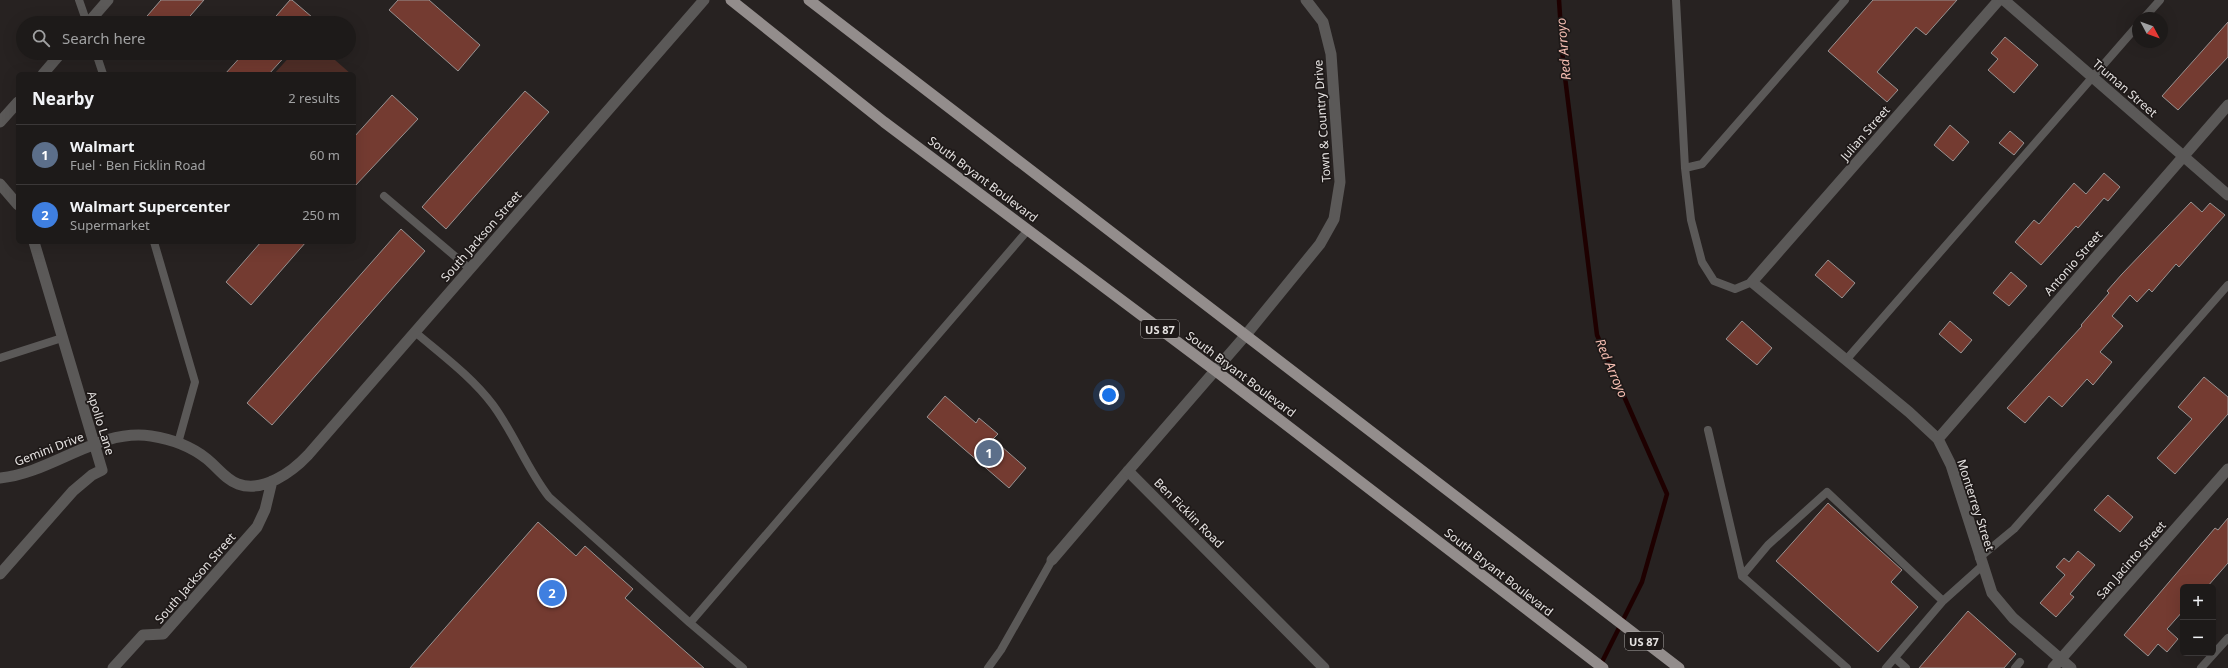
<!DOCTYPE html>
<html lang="en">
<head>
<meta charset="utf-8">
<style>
  :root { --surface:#1d1a19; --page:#252322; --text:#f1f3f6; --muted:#a0a1a2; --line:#3b3838; --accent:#5bcebc }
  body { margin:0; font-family:"Noto Sans",sans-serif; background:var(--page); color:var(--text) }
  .controls { position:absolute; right:12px; bottom:12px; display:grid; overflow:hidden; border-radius:6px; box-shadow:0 4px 16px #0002 }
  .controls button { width:36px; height:36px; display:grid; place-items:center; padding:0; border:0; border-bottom:1px solid var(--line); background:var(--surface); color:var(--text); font:20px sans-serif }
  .compass { position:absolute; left:2132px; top:12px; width:36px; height:36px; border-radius:50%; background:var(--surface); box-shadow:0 4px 16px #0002; rotate:131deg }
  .you { position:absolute; left:1109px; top:395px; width:14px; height:14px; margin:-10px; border:3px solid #fff; border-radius:50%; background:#1a73e8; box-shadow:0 0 0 6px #1a73e833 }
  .badge { display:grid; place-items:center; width:26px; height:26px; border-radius:50%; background:var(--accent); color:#fff; font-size:13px; font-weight:700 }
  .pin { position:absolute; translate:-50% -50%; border:2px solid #fff; box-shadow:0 1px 4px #0006 }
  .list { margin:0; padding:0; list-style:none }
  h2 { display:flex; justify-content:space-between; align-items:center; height:52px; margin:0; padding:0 16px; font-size:17px }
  h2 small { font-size:13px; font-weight:400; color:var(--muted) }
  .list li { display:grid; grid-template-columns:26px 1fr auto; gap:12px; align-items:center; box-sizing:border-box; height:60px; padding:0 16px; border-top:1px solid var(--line) }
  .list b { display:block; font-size:15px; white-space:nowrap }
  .list p { margin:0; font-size:13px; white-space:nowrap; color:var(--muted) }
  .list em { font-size:13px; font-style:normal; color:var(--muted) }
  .icon { flex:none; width:22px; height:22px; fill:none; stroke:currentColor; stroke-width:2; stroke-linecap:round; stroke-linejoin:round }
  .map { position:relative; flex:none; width:2228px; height:668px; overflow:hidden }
  .search { position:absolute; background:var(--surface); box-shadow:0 4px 16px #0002; left:16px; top:16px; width:340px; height:44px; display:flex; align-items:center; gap:10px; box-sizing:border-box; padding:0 14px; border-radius:22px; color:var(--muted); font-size:15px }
  .panel { position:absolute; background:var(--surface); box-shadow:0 4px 16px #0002; left:16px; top:72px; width:340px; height:172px; border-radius:6px }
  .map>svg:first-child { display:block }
  .green { fill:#512f28 }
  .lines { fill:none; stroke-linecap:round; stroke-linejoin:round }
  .stream { stroke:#1e0000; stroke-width:4.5 }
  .building { fill:#743b31; stroke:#989291 }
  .service { stroke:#5b5958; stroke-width:8 }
  .minor { stroke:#5b5958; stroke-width:11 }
  .tertiary { stroke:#5b5958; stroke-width:11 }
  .primary { stroke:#938d8c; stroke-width:11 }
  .labels { text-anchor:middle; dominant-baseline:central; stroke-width:3.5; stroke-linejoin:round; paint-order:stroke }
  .shield { fill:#1e1918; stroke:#a9a6a5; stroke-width:1 }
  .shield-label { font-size:11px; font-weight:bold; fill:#e5e2e1 }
  .street-label { font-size:12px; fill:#e5e2e1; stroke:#1e1918 }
  .water-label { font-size:13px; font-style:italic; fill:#f7bfb3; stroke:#1e1918 }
</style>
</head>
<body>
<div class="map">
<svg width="2228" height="668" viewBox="0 0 2228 668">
  <rect width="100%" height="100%" fill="#272221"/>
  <path class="green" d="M293,53H327L351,74H274Z"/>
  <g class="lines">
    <path class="stream" d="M1559,0L1563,61L1597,335L1667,494L1642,582L1600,666"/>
  </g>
  <path class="building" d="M161,0H204L184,23H141Z
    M290,0H292L319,23H270Z
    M398,0H429L480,45L458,71L389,10Z
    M1873,0H1957L1926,35L1916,27L1877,72L1898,90L1887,102L1828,51Z
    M2228,22V57L2178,110L2162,96Z
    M2005,37L2038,65L2014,93L1988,70L1998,59L1991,53Z
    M244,53H288L269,74H225Z
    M525,91L549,112L446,229L422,207Z
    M392,95L418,119L354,187V137Z
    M1950,125L1969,142L1953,161L1934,145Z
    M2010,131L2024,143L2014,155L1999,143Z
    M2104,173L2120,187L2108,201L2104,198L2078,228L2076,226L2041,265L2015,242L2034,220L2039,224L2074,183L2086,194Z
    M2191,202L2202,212L2210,203L2225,215L2179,267L2176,264L2152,292L2149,289L2137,302L2130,295L2112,316L2123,326L2100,352L2112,362L2093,385L2087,379L2062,407L2049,396L2025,423L2007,408L2082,326L2081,325L2109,293L2107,291L2122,274Z
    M401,229L425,251L272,425L247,403Z
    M261,242H306L251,305L226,282Z
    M1828,260L1855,283L1842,298L1815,275Z
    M2011,272L2027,286L2009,306L1993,293Z
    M1742,321L1772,348L1757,365L1726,339Z
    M1950,321L1972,340L1961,353L1939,334Z
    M2204,377L2228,397V414L2175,474L2157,458L2192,419L2178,407Z
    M945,396L976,423L979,418L998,434L993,439L1026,468L1009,488L927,417Z
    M2108,495L2133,517L2120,532L2094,510Z
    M1828,503L1902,570L1891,582L1918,607L1878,652L1776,561Z
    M2228,518V563L2207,587H2183V611L2167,629L2178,639L2167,652L2158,644L2148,656L2124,635L2215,528L2218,530Z
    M538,522L576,556L585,546L633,589L625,598L704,668H410Z
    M2078,551L2095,565L2070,594L2074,597L2056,617L2040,603L2065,575L2056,567L2064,558L2069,562Z
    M1968,611L2016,654L2004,668H1919Z"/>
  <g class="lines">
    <path class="service" d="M79,0L87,23
      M1676,0L1685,168L1691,220L1702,262L1714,281L1735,289L1752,282
      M2144,18L2160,0
      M96,53L103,74
      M1685,168L1702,164L1845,0
      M384,196L470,269
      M154,242L195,382L178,443
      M415,332C442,355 472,377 493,405C515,435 527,469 549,497L690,623
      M0,358L62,338
      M1846,360L2138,25
      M1708,430L1742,576
      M1979,558L2014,529L2228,285
      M1895,658L1906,668
      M743,668L690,623L1028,230
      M988,668L1001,650L1052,560
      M1847,668L1742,576L1768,545L1827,492L1943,601
      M1886,668L1943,601L1982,566
      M2015,668L2020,662
      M2201,668L2228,638"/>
    <path class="minor" d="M1999,0L1752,282L1909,412L1938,439L1951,465L1992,593L2013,618L2071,668
      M2004,0L2228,195
      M88,23L108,0
      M43,74L61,53
      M0,122L18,102
      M0,184L18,205
      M1245,336L1320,244L1334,219L1340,182L1331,54L1323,22L1306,0
      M1938,439L2228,105
      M0,478C52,473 98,428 151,436C171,439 192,447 207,459C217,467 226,480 238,484C263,493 292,472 308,455L704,0
      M1052,560L1128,471
      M0,574L73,491L92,475L102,470L34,242
      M113,668L143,635L163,634L257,527L265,510L272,481
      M2053,668L2228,469"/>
    <path class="tertiary" d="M1245,336L1128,471L1324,668"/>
    <path class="primary" d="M731,0L884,122L1216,371L1603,668
      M809,0L1679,668"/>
  </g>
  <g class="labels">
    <g class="shield">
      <rect x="1141" y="320" width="38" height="18" rx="3"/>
      <rect x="1625" y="632" width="38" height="18" rx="3"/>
    </g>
    <g class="shield-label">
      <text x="1160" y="329">US 87</text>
      <text x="1644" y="641">US 87</text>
    </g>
    <g class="street-label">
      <text transform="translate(2125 88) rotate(41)">Truman Street</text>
      <text transform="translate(1322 121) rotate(-94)">Town &amp; Country Drive</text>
      <text transform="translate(1865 133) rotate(-49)">Julian Street</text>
      <text transform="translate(983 179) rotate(37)">South Bryant Boulevard</text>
      <text transform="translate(481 236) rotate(-49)">South Jackson Street</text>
      <text transform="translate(2073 263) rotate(-49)">Antonio Street</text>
      <text transform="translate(1241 374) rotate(37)">South Bryant Boulevard</text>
      <text transform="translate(101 423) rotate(73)">Apollo Lane</text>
      <text transform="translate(49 449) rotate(-21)">Gemini Drive</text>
      <text transform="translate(1976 505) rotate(72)">Monterrey Street</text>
      <text transform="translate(1189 513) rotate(45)">Ben Ficklin Road</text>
      <text transform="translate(2131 560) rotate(-49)">San Jacinto Street</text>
      <text transform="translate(1499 572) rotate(38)">South Bryant Boulevard</text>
      <text transform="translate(195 578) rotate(-49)">South Jackson Street</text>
    </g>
    <g class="water-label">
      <text transform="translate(1563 49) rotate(-95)">Red Arroyo</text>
      <text transform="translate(1612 368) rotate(67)">Red Arroyo</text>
    </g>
  </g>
</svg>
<div class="controls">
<button>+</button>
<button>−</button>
</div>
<svg class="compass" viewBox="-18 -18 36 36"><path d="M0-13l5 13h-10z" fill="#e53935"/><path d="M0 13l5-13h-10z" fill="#a0a1a2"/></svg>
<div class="you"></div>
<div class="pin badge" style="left:989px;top:453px;background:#5c6f8a">1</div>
<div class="pin badge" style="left:552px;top:593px;background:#3f7fe0">2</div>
<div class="search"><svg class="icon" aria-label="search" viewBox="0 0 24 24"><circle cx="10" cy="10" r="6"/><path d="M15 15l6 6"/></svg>Search here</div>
<section class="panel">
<h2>Nearby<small>2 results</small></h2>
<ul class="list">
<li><span class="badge" style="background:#5c6f8a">1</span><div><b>Walmart</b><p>Fuel · Ben Ficklin Road</p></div><em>60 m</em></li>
<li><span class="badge" style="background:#3f7fe0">2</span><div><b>Walmart Supercenter</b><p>Supermarket</p></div><em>250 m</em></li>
</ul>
</section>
</div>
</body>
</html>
